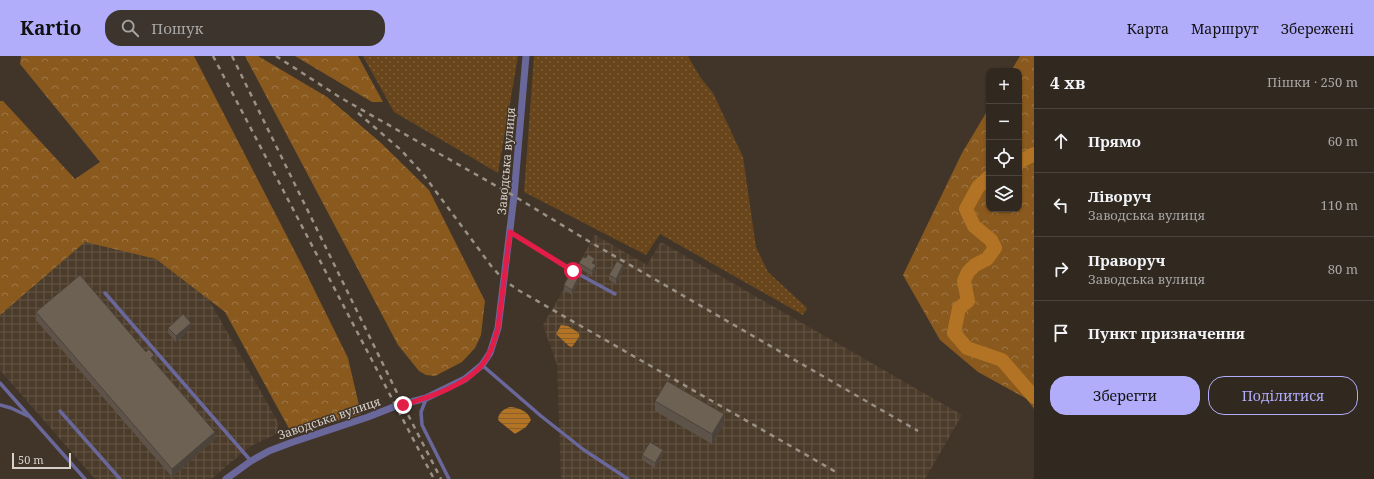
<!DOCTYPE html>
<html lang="uk">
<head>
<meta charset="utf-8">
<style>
  :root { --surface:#312820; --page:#3d342d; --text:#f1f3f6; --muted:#a8a6a5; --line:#4c443e; --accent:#b1adfa }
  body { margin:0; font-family:"Noto Serif",serif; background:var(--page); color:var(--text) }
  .controls { position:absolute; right:12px; top:12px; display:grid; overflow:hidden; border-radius:8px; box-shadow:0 1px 3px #0004 }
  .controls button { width:36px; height:36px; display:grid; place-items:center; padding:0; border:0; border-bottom:1px solid var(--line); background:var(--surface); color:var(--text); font:20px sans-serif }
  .scale { position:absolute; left:12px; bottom:10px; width:59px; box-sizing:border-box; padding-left:4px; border:2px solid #d7d0c8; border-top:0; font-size:11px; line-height:14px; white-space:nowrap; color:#d7d0c8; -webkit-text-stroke:3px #41352a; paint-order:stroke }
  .stop { position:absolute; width:12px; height:12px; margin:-9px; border:3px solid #e11d48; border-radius:50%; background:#fff }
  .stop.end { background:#e11d48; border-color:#fff; box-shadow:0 1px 4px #0008 }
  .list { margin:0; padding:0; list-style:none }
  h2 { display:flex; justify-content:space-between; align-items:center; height:52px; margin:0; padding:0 16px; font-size:17px }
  h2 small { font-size:13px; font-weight:400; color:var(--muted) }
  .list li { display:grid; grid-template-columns:26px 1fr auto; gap:12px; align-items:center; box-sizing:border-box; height:64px; padding:0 16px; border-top:1px solid var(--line) }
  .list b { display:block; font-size:15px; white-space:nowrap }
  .list p { margin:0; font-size:13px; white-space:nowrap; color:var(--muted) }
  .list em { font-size:13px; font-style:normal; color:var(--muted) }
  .actions { display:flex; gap:8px; padding:12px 16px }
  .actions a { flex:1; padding:9px 0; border:1px solid var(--accent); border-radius:16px; text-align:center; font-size:14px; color:var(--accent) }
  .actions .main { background:var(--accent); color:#111 }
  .icon { flex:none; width:22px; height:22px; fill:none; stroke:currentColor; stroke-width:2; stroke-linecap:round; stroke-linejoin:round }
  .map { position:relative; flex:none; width:1034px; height:423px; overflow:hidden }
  header { display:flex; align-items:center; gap:24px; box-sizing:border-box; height:56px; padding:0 20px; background:var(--accent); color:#111 }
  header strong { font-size:19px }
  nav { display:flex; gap:22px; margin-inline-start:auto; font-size:14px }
  .search { width:280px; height:36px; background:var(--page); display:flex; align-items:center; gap:10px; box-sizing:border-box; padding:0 14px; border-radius:16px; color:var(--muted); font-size:15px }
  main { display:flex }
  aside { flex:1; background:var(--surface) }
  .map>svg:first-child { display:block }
  .industrial { fill:url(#industrial-grid) }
  .grass { fill:url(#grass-dots) }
  .forest { fill:url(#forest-crowns) }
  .water { fill:url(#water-rules) }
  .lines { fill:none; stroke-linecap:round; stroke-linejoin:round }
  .river { stroke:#b27424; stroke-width:14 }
  .service { stroke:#6a679b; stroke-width:3.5 }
  .minor { stroke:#6a679b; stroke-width:7 }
  .rail { stroke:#999086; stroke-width:2.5; stroke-dasharray:5 5; stroke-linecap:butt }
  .wall { fill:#5e5348 }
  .shaded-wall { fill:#4c443b }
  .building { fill:#6d6154; stroke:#4c443b }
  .route { stroke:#e11d48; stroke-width:5 }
  .labels { text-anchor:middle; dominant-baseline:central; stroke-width:3; stroke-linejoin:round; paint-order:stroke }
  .street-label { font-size:12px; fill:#d7d0c8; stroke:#41352a }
</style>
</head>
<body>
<header>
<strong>Kartio</strong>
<div class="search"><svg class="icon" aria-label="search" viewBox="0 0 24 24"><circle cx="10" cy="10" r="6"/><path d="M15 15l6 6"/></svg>Пошук</div>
<nav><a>Карта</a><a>Маршрут</a><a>Збережені</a></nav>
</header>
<main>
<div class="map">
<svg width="1034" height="423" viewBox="0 0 1034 423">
  <defs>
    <pattern id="industrial-grid" width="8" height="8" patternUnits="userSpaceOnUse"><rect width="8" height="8" fill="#4b3b2a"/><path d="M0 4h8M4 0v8" fill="none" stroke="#645647"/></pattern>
    <pattern id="grass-dots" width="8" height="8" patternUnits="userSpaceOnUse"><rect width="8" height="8" fill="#68451b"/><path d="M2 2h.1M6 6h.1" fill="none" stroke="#7d5f3b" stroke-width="1.8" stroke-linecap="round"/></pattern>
    <pattern id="forest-crowns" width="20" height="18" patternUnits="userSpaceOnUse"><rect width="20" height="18" fill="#89591e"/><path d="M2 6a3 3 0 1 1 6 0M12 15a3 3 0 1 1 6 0" fill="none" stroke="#9e7748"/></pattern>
    <pattern id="water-rules" width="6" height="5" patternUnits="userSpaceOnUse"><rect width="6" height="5" fill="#b27424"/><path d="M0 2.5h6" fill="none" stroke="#8a612c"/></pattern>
  </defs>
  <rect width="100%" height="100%" fill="#41352a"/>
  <path class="industrial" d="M127,98L279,368L276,378L251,390L211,423H95L0,314V188Z
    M595,179L647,209L661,186L962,359L925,423H561L557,309L543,269Z"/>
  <path class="grass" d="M363,0H518L498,117L394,56Z
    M534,0H688L700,21L713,37L743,101L756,191L768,216L807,252L803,259L660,178L646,199L524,136Z"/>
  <path class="forest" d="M21,0H194L307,219L348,302L361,358L292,378L225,256L156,203L85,186L0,259V45H3L75,123L100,106L20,8Z
    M245,0H258L327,41L380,86L429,134L485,245L481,279L475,292L462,306L435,320L426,319L419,315L398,289Z
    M295,0H358L383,46H372Z
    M1020,0H1034V353L1027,343L978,316L940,284L903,219L962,97L989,52V153H1019V15H1011Z"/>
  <path class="water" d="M561,269L568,270L579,277V281L572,291L569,290L556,278Z
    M510,351C518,351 529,356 531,364L526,371L515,378L499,365L498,363C499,356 504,353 510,351Z"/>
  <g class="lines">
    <path class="river" d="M1019,106L1034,98
      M989,121L978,131L966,153L974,170L991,184L995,192L987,203L975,209L968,216L964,225L968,245L959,252L954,277L967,292L1002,304L1034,341"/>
    <path class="service" d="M510,176L573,215L615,238
      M105,237L251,405
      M482,309L541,360L584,394L628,423
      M0,327L85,423
      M426,343L421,356L422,369L449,423
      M0,349L11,352L28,360
      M60,355L120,423"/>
    <path class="minor" d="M226,423L251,405L269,395L290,387L368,361L396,350L426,342L465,323L482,309L490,297L498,272L514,140L526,0"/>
    <path class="rail" d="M213,0L434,423
      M232,0L403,349L441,423
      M276,0L341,42L514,140L590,186L918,375
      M358,57L401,94L423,118L492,211L504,224L518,234L836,416"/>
  </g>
  <path class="wall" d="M579,207L595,208L596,214L592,220L579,212Z
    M623,214L616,228L609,224V219Z
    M578,227L572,239L564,234V229Z
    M36,256L154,305L215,383L172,421L36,264Z
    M168,272H191L176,286L168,277Z
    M655,345L724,368L712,388L655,355Z
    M642,399H663L655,412L642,404Z"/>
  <path class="shaded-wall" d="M596,209V214L592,220V215Z
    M623,209V214L616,228V223Z
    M578,222V227L572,239V234Z
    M191,267V272L176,286V280Z
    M154,299V307L151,302Z
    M724,358V368L712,388V378Z
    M215,376V383L172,421V413Z
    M663,394V399L655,412V407Z"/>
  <path class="building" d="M588,198L595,203L592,207L596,209L592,215L579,207L583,201L586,202Z
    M617,205L623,209L616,223L609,219Z
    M570,218L578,222L572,234L564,229Z
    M80,219L146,296L149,293L154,299L151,302L215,376L172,413L36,256Z
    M183,258L191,267L176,280L168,272Z
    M667,325L724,358L712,378L655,345Z
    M650,386L663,394L655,407L642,399Z"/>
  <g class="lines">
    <path class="route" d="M403,349C427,342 465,330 482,309C491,298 494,285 498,272L510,176L573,215"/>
  </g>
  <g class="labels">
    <g class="street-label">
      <text transform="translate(506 105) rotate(-85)">Заводська вулиця</text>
      <text transform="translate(329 362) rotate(-19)">Заводська вулиця</text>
    </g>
  </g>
</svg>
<div class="controls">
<button>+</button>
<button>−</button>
<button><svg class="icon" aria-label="locate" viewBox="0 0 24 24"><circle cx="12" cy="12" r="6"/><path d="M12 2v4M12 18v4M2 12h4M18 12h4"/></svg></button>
<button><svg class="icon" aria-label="layers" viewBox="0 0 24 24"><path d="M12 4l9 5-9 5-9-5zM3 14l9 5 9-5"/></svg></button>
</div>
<div class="scale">50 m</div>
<div class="stop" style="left:573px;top:215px"></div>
<div class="stop end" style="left:403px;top:349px"></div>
</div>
<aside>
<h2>4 хв<small>Пішки · 250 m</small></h2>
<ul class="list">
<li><svg class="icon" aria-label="ahead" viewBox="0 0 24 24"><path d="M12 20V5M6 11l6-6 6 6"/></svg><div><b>Прямо</b></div><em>60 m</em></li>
<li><svg class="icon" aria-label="left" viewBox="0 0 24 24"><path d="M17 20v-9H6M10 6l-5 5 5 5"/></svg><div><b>Ліворуч</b><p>Заводська вулиця</p></div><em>110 m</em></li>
<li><svg class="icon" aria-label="right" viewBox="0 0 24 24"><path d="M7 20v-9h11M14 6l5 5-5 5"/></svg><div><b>Праворуч</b><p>Заводська вулиця</p></div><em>80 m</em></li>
<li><svg class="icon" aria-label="arrive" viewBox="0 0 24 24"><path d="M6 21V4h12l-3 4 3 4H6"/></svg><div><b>Пункт призначення</b></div></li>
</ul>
<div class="actions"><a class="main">Зберегти</a><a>Поділитися</a></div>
</aside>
</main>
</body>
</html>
